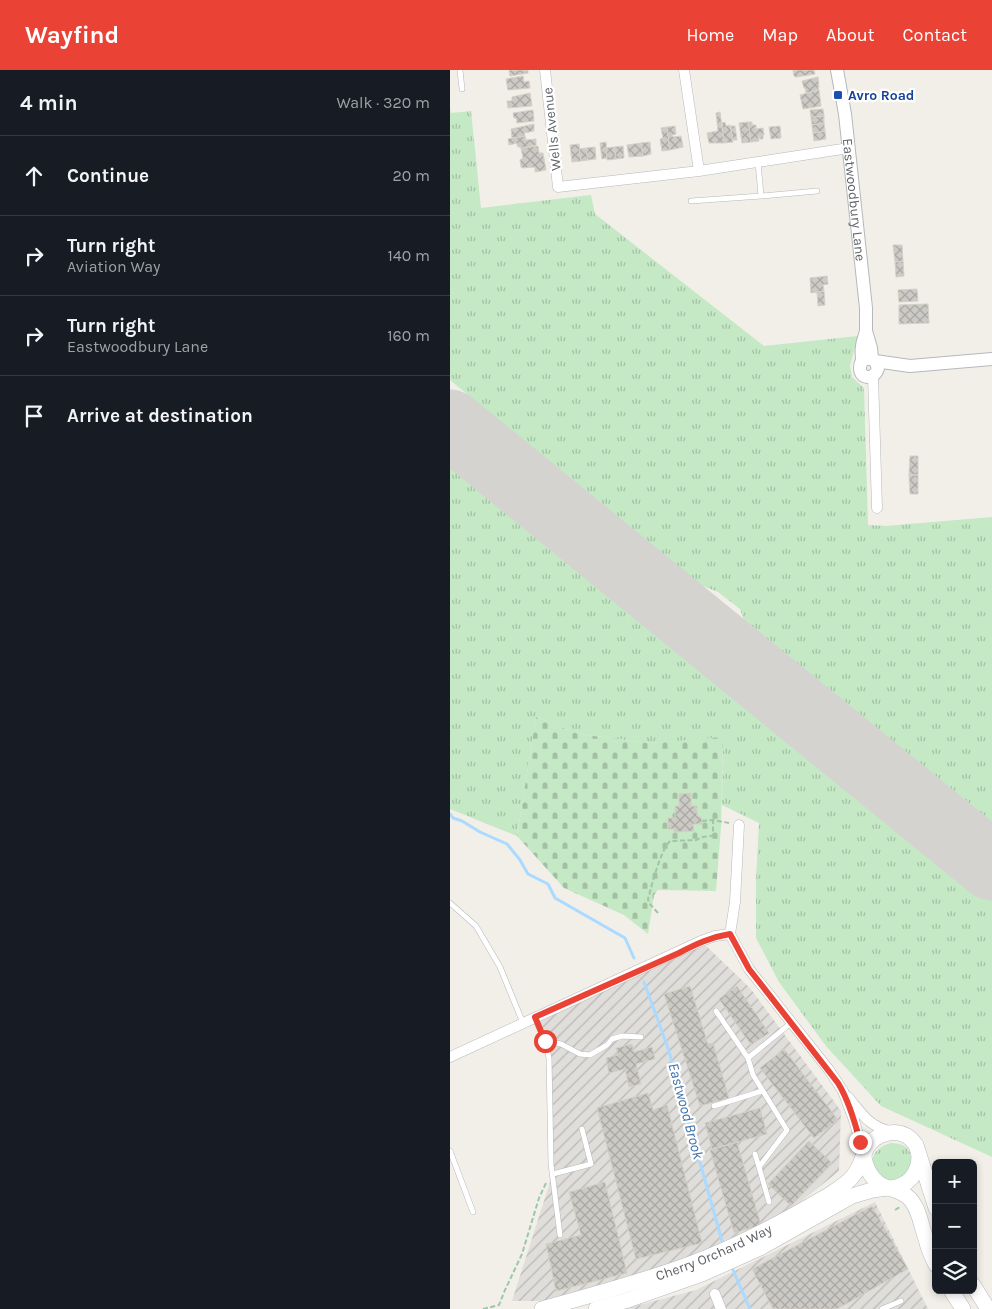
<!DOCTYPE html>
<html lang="en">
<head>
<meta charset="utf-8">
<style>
  :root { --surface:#171b24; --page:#242831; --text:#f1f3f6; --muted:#9ea1a6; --line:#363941; --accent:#ea4335 }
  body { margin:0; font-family:Karla,sans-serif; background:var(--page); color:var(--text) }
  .controls { position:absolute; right:15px; bottom:15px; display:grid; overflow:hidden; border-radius:8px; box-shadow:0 2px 8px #0003 }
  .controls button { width:45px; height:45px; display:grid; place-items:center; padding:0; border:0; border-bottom:1px solid var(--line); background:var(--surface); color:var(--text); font:25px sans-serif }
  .stop { position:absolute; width:15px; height:15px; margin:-11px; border:4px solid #ea4335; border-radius:50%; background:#fff }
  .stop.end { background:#ea4335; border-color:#fff; box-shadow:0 1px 5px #0008 }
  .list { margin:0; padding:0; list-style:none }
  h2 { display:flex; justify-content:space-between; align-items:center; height:65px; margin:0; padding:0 20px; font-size:21px }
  h2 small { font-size:16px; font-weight:400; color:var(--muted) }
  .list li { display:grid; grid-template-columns:32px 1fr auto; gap:15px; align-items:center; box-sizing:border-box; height:80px; padding:0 20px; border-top:1px solid var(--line) }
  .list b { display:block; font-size:19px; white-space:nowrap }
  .list p { margin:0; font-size:16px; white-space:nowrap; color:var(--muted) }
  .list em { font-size:16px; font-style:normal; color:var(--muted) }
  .icon { flex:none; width:28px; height:28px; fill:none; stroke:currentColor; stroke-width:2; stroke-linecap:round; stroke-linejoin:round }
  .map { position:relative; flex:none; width:542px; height:1239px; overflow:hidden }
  header { display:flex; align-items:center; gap:30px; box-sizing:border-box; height:70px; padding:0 25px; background:var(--accent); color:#fff }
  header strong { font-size:24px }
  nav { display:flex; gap:28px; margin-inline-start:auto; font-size:18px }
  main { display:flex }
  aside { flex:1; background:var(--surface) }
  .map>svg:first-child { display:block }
  .industrial { fill:url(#industrial-furrows) }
  .grass { fill:url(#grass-tufts) }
  .cemetery { fill:url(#cemetery-stones) }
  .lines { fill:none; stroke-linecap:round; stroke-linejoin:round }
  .stream { stroke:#aadaff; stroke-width:3 }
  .runway { stroke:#d4d3d0; stroke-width:69 }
  .building { fill:url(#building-cross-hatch); stroke:#d6d1c6 }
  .service-casing { stroke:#b5b8bc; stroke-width:6 }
  .minor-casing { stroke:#b5b8bc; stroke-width:11 }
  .tertiary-casing { stroke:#b5b8bc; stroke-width:14 }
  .secondary-casing { stroke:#b6babf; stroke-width:16 }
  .path { stroke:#9cc7a9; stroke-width:2; stroke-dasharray:5 2.5; stroke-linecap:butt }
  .service { stroke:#fff; stroke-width:5 }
  .minor { stroke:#fff; stroke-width:10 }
  .tertiary { stroke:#fff; stroke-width:12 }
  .secondary { stroke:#fff; stroke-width:15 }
  .route { stroke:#ea4335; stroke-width:6 }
  .transit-dot { fill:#1a4fb4; stroke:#fff; stroke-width:2 }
  .labels { text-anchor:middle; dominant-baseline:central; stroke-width:4.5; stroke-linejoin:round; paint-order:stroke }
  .transit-label { font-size:14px; font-weight:bold; fill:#164399; stroke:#fff; text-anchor:start }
  .street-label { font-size:14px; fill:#5f6368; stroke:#fff }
  .water-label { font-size:15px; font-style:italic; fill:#4174aa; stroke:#fff }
</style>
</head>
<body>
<header>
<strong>Wayfind</strong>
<nav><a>Home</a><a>Map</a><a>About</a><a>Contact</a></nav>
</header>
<main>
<aside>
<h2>4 min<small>Walk · 320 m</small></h2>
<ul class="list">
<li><svg class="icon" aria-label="ahead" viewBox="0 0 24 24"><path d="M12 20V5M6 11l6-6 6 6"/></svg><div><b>Continue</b></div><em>20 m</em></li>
<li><svg class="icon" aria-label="right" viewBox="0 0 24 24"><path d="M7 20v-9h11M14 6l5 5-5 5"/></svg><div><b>Turn right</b><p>Aviation Way</p></div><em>140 m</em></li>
<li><svg class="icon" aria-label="right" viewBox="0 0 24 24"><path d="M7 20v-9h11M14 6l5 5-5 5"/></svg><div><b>Turn right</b><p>Eastwoodbury Lane</p></div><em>160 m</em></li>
<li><svg class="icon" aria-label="arrive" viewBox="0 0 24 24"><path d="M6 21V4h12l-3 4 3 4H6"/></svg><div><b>Arrive at destination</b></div></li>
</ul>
</aside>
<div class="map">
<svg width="542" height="1239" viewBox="0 0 542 1239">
  <defs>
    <pattern id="industrial-furrows" width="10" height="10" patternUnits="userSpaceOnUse" patternTransform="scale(1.25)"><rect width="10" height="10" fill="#e0deda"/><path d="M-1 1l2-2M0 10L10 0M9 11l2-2" fill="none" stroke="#b9b8b5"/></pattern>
    <pattern id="grass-tufts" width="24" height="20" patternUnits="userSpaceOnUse" patternTransform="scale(1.25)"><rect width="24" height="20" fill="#c5e8c5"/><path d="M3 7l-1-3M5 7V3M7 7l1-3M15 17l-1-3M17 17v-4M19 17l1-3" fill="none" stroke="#a3c0a4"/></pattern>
    <pattern id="cemetery-stones" width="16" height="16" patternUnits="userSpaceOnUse" patternTransform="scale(1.25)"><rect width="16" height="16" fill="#c5e8c5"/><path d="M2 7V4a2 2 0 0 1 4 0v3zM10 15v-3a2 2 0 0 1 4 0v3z" fill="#a3c0a4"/></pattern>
    <pattern id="building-cross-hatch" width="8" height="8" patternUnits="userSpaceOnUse" patternTransform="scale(1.25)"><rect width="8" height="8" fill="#cccac5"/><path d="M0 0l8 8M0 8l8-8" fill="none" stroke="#a9a8a4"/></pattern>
  </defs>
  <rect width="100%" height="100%" fill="#f1efe8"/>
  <path class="industrial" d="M251,871L300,918L391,1041L389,1101L342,1139L257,1181L178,1211L100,1231H62L101,1109L100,980L88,946Z
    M425,1132L478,1239H174L246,1220Z"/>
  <path class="grass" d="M0,38L1,43L21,41L31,138L141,125L145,144L314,276L408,266L400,296L402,307L414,318L418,455L436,456L542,447V752L490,710L486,714L295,553L290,539L268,522L246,513L0,310Z
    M0,386L227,570L235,584L268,605L403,712L542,826V1087L431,1036L376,976L329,912L306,868V809L309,753L272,735L273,668L200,673L128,664L86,647L67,766L0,739Z
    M441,1073C465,1074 462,1088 459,1106L434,1112C431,1108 424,1101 423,1096C419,1084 432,1075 441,1073Z"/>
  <path class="cemetery" d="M86,647L128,664L200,673L273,667L271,757L266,821L208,820L204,825L198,864L174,845L114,818L67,766Z"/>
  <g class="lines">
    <path class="stream" d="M0,744L3,748L12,751L30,762L57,774L70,790L78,804L98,814L105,828L175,868L184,888
      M194,912L218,978L272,1171
      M283,1200L300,1239"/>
    <path class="runway" d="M0,354L542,796"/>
  </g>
  <path class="building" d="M59,0H78V3L60,6Z
    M343,0H364L365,4L346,7L344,6Z
    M73,6L74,12L79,11L80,18L58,20L56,9Z
    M368,7L369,17H368L369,20L356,23L355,18H354L352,11Z
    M369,20L371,36L353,39L350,25Z
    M80,23L82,36L58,38L57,31H62V27Z
    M373,39L374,46L361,47L360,40Z
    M83,40L84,51L67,53L66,48H64L63,43Z
    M270,42L274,73H259L257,63L268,61L266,43Z
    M374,46V53L362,55L361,47Z
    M275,52L276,56L280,55L283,72L274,73L272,53Z
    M298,52L301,72L292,73L289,53Z
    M298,52H302V55H306V59L313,58L314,65H313V69H310L309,66H308L309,71L301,72Z
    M374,53L375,61L363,63L362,55Z
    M84,54V61L74,63L75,66L62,68L61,59Z
    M225,56L226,64L222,65L223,67L231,66L233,77L220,80L217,57Z
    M281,56H285L287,70H282Z
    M330,56L331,68L321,69L319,57Z
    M217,57L220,80L212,81L210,69L213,68L211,58Z
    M375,61L376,69L364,71L363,63Z
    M75,66L76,70L86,69V75L71,78L67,76V73L59,75L58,69Z
    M156,72L157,88L152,89L150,73Z
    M200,72L201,84L193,86L191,73Z
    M191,73L193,86L179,87L177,75Z
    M129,74L131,91L122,92L120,75Z
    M88,76L89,83H93L96,100L85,102V97L73,98L71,97L70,90L73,88L71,78Z
    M173,76L174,88L166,89L164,77Z
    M145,77L146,89L138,90L136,78Z
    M164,77L166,89L157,90L156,78Z
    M136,78L138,90L131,91L129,79Z
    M443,175H452L453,191L445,192Z
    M453,191L454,206L446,207L445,192Z
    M377,206L378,214L373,215L374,221L361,223L360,208Z
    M467,219L468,231L449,232L448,220Z
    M374,221L375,235L368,236L367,222Z
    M478,234L479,253L449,254V235Z
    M460,386H468V405H459Z
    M459,405H468V424H460Z
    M241,723V736H247V746L251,747L252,754H243L244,761L224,762V759H218V748H225V736H229V724Z
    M240,916L258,974L263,973L279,1028L250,1036L214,924Z
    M287,916L319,963L301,975L269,929Z
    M182,974L184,982L202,977L205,989L186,994L191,1014L179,1017L175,999L159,1003L156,988L168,985L166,978Z
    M334,979L388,1050L364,1068L310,998Z
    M198,1023L203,1040L217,1035L252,1173L186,1189L147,1038Z
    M310,1038L317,1064L262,1079L255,1053Z
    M359,1071L382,1093L341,1136L318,1114Z
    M287,1072L311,1155L284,1163L260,1080Z
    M155,1112L177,1203L106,1221L96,1174L131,1165L119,1122Z
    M422,1136L458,1199L387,1239H323L302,1199Z"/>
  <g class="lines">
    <defs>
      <path id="service" d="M10,0L12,19
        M311,126L367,121
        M241,131L311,126L308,92
        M0,833L26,856L50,897L73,953
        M266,941L298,988
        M85,948L95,971L99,988L101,1094L110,1165
        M95,971L111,974L130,984L140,985L157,975L162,969L172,966L191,967
        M264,1036L312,1021
        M0,1081L23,1142
        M305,1084L309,1097L337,1060L303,1005L298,988L341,953
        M309,1097L319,1132
        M103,1104L141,1094L132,1059
        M432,1239L451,1231"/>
      <path id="minor" d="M95,0L108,117L249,101L399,78
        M234,0L249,101
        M423,306L427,438
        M289,755L285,832L280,864L299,899L379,1000L393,1021L404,1050L414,1086
        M0,987L251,871L265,866L280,864
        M398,1027C413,1045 419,1057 443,1062
        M265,1224L271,1239"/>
      <g id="tertiary">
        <path id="s1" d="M387,0L395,44L416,238V261L421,278L422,289"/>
        <path d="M425,291L460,296L542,289"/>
        <path d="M412,292C416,288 420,288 425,291L428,298C425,310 410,310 410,298C410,295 411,292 412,290C412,286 411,281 412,277C412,272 415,266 416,261"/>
      </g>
      <g id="secondary">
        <path d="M414,1087C416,1100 424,1113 436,1117C445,1120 454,1122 460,1129C470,1140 471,1156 476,1169C478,1178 482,1187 486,1195"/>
        <path d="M440,1118C458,1117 469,1103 469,1086"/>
        <path d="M523,1215L538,1239"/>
        <path d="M501,1220L513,1239"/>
        <path id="s2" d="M92,1239C141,1225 192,1212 240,1194C288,1176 335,1151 379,1125C387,1119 397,1114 403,1106C412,1096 412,1085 418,1076C425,1065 443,1059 455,1065C460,1067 463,1071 466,1075L486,1138"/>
        <path d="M146,1239L178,1230L252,1204L310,1178L402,1126L422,1120L438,1118"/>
      </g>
    </defs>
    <use href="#service" class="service-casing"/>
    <use href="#minor" class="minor-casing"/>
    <use href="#tertiary" class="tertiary-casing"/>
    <use href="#secondary" class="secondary-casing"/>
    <path class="path" d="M252,751L263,750L279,753
      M208,843L199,833L198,829C202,815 210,781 220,771L246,770L253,767L262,766L263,764V750
      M445,1140L450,1137
      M33,1239L49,1235L55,1220L72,1184L89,1128L96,1113"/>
    <use href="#service" class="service"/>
    <use href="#minor" class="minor"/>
    <use href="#tertiary" class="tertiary"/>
    <use href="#secondary" class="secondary"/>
  </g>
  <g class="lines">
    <path class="route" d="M95,971L85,947L229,883C246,874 261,867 280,864L299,899L388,1013C399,1031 405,1052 410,1072"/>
  </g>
  <rect class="transit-dot" x="383" y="20" width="10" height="10" rx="2.5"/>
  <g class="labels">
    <g class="transit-label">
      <text x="398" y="25">Avro Road</text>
    </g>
    <g class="street-label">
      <text transform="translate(102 59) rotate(-96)">Wells Avenue</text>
      <text stroke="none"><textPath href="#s1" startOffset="131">Eastwoodbury Lane</textPath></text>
      <text stroke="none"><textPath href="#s2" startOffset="181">Cherry Orchard Way</textPath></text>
    </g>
    <g class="water-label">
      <text transform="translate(236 1041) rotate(75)">Eastwood Brook</text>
    </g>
  </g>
</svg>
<div class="controls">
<button>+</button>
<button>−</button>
<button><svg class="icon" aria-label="layers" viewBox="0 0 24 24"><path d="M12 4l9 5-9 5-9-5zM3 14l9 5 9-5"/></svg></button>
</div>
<div class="stop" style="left:95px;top:971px"></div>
<div class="stop end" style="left:410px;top:1072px"></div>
</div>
</main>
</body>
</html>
